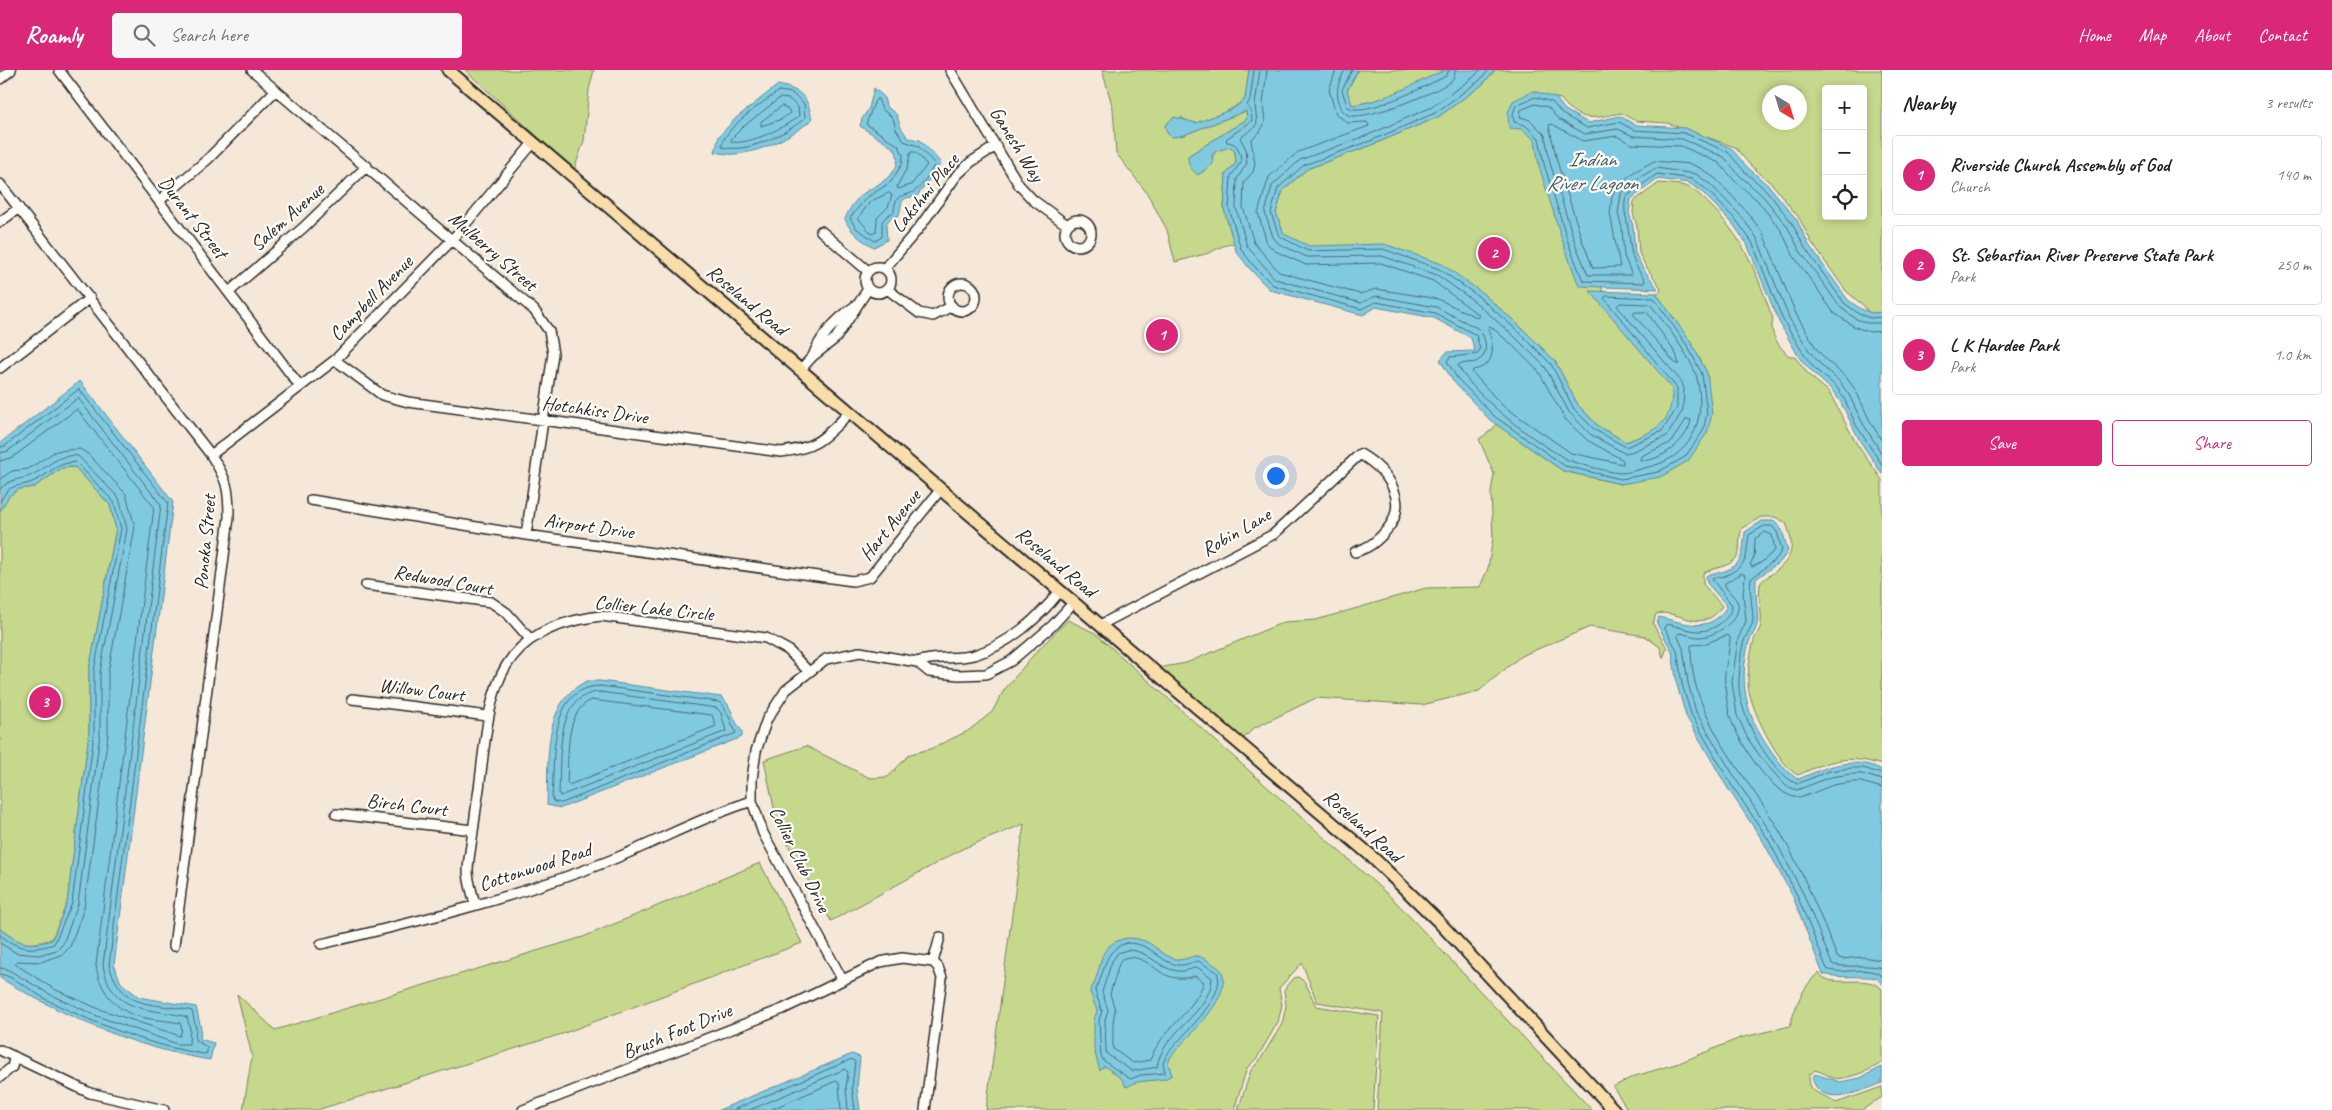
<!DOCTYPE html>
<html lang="en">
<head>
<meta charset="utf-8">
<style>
  :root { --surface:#fff; --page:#f6f6f6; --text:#202124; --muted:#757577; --line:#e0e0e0; --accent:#db2777 }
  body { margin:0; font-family:Caveat,sans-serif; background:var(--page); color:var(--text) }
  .controls { position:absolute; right:15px; top:15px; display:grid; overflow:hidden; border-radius:5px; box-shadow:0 2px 8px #0003 }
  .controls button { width:45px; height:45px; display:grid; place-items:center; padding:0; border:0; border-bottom:1px solid var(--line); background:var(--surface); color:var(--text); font:25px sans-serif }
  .compass { position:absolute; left:1762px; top:15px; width:45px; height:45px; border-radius:50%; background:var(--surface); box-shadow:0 2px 8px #0003; rotate:142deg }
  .you { position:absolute; left:1275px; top:405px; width:18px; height:18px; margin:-12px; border:4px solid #fff; border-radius:50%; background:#1a73e8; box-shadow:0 0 0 8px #1a73e833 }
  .badge { display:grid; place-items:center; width:32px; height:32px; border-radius:50%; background:var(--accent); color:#fff; font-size:16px; font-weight:700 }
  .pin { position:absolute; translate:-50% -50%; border:2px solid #fff; box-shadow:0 1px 5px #0006 }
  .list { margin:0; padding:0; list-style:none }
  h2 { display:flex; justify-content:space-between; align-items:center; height:65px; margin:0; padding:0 20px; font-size:21px }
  h2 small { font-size:16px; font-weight:400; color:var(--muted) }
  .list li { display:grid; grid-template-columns:32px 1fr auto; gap:15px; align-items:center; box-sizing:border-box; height:80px; margin:0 10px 10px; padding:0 10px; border:1px solid var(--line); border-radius:5px }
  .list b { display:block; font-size:19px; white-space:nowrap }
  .list p { margin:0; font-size:16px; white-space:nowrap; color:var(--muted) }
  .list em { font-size:16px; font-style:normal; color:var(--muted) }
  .actions { display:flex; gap:10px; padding:15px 20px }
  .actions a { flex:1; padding:11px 0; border:1px solid var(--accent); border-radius:5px; text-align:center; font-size:18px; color:var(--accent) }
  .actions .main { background:var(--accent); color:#fff }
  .icon { flex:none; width:28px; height:28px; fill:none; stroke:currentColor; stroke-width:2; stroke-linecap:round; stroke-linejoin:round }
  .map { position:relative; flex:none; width:1882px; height:1040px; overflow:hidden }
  header { display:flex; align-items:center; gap:30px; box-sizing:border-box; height:70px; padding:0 25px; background:var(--accent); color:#fff }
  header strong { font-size:24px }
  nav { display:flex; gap:28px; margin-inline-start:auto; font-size:18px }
  .search { width:350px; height:45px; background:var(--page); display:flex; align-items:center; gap:12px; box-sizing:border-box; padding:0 18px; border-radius:5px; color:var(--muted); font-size:19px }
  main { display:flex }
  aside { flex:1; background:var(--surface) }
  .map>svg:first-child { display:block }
  .green { fill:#c6d88c; stroke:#78825c; fill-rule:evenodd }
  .water { fill:#80cae1; stroke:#5e8a98 }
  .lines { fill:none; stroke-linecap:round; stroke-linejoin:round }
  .shore { stroke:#4d6b74; stroke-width:1 }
  .minor-casing { stroke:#2b2b2b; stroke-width:12 }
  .major-casing { stroke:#2b2b2b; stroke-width:15 }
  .minor { stroke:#fdfcf7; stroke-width:9 }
  .major { stroke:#f9deab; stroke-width:11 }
  .labels { text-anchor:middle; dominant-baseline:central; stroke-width:4.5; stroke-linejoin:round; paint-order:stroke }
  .street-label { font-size:20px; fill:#2b2b2b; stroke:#fdfcf7 }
  .water-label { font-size:21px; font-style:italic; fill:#445b62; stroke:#fdfcf7 }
</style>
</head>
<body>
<header>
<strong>Roamly</strong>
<div class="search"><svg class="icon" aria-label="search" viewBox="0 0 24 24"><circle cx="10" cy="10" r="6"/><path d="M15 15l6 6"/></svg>Search here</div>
<nav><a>Home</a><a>Map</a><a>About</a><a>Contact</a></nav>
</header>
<main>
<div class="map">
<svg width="1882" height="1040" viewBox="0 0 1882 1040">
  <rect width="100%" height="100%" fill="#f5e8d8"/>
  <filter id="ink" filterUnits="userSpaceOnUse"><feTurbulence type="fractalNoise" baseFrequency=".02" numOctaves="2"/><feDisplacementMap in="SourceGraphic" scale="10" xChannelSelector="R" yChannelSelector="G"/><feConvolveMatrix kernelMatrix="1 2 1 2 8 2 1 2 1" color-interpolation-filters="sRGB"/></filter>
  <g filter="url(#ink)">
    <path class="green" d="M465,0H594L589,20L584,71L574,100Z
      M1102,0H1249L1245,29C1235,38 1209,52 1196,53C1190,54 1186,50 1181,47V66L1246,41L1247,49L1188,86L1202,103L1205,97L1210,96C1213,83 1216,77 1231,77L1235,82L1236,93L1226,104L1224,139L1234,173L1223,176L1209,183L1175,192L1167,160L1147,123L1116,83L1113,38Z
      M1358,0H1446C1426,16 1377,32 1352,35L1347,21Z
      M1495,0H1882V262L1864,236L1846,221L1812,173L1799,148L1773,115L1750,95L1735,77L1667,53L1636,51L1621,43C1594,48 1580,54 1561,29L1556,28L1604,227L1661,300L1677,324V340L1658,360L1626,372L1598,356L1578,335L1555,291L1523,259L1481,222L1303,180L1291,168L1284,164L1276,143L1283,120L1307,99L1372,75L1438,47L1482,15ZM1826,19H1863V146H1826ZM1770,22H1800V52H1770Z
      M1659,113C1668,114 1682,114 1690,118C1699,123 1706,131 1713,138C1748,175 1756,203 1773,249C1769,265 1779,276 1789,286H1794L1810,306L1829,322L1856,373L1882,410V695C1847,684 1831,690 1798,705C1779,697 1747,633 1748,612C1748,600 1750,586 1753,574C1754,567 1761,560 1761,553C1762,540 1758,527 1760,514C1763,509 1767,507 1772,504C1794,488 1795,477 1786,453L1775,447H1761L1742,458C1739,466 1740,474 1739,482C1736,497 1714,497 1703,503V514L1722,536C1702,567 1679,538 1656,544L1653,554L1667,578L1663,588L1660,577L1645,566L1590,557L1521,586L1479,621L1422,635L1316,628L1254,658L1242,670L1158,598L1186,593L1284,552L1316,550L1426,518L1480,517L1488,498L1493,468L1491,422L1494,404L1479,369L1493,359L1496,354L1563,401L1621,414L1707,303L1692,274L1656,223L1660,222L1661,218L1645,195L1639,183L1637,156L1633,143L1634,131Z
      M75,397L110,435L116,459L89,601V664L67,833L52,869C27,877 20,874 0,859V441L9,425L19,419L34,417L62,398Z
      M1068,550L1095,563L1395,831L1592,1040H1377L1383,943L1317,932L1302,893L1279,918L1282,935L1278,952L1257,988L1247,998L1234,1040H986L1024,754L964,778L831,851L778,757L764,690L806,676L870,708L888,707L910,684L930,679L968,661L992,642L1004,620L1036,582Z
      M760,793L802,873L562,964L317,1040H243L252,986L237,924L275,960L583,867Z
      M1819,902C1827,921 1867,902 1882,919V992C1875,999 1844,1011 1833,1008C1827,1005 1822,1002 1815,1000L1809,1005C1808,1027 1825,1022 1836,1033L1882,1017V1027L1862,1040H1628L1613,1017L1632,1007L1679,993L1740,968L1790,956C1796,934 1802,918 1819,902Z
      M1298,907L1305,912L1316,936L1379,946L1373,1040H1238L1251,1000L1260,990L1282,954L1286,936L1284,920L1294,908Z"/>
    <path class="water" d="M1249,0H1358L1347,20L1352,35C1387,31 1414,13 1445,0C1455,0 1484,0 1495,0L1482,15L1438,47L1372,75L1307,99L1283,120L1276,143L1284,164L1309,176L1384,174L1442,194L1481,222L1523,259L1555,291L1578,335L1598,356L1626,372C1656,360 1673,355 1672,318L1590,221L1656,223L1692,274L1707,303L1712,344L1707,363L1688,391L1660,407L1621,414L1563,401L1490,350L1453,311L1440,290L1447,282L1475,281L1471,268L1434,248L1376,237L1363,245L1270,220L1249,198L1236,181L1224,139L1226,104L1236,93L1235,82L1231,77L1216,81L1212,84L1213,94L1198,105C1191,99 1188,96 1188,86L1247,49L1246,41L1181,66L1171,67L1167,63L1165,55L1174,47L1196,53L1235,38L1245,29Z
      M778,15C801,20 808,26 812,50C791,66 763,82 735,84C729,85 722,83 715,82L719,66L736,48Z
      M874,18L884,27L886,36L897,45L900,56L908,68L920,70L941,93L917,126L906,128L902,131L899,145L890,149L886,154L887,170L874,177C862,171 850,162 845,149C848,140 857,128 864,123C879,113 906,103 895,79L860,56L862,49L869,38Z
      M1533,21L1556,28L1565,40L1588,53L1620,46L1635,55L1685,58L1731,78L1747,97L1770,117L1797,150L1809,175L1848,230L1861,239L1872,243L1882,242V404L1860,371L1840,331L1832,320L1813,303L1800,289L1779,252L1747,174L1733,154L1703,123L1689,113L1658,109L1631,129L1629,143L1633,156L1635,183L1642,197L1658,219L1579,216L1564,176L1539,96L1535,70L1522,59L1509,58L1508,43L1513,31Z
      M80,311L173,432L114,895L121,913L139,927L196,937L201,958L200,969L214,973L210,990C135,978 65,947 0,908V859C20,874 27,877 52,870L67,833L89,664V601L116,459L110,435L75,397L62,398L34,417L19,419L9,426L0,441V373Z
      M1762,451H1774L1782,460L1788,481L1781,491L1756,509C1755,522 1759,547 1757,555C1756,561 1751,566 1749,572C1738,613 1746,646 1770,680C1777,690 1787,704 1799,709C1825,697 1854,685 1882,700V914L1877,908C1858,905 1842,909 1823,904L1793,827L1763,771L1727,717L1686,646L1677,615L1672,581L1657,554L1659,547C1686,553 1710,565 1727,536L1707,513L1706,506C1713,502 1718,503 1725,501C1746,492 1742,480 1745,462Z
      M587,611H600L721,627C733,636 732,650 742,661V667L561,738L547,735C549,693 541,632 587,611Z
      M1127,868C1155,868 1156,884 1176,889C1184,891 1188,887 1195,886C1202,885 1217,896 1222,901C1232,932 1186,965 1170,988L1168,993L1172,1005L1165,1009L1137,1012L1126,1017L1122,1009L1106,997L1104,996L1100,1001L1094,979V950L1097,941L1090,922C1091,918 1094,915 1095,911C1103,890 1099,874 1127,868Z
      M852,984L860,987L857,1018L860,1040H719Z
      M1882,997V1013C1862,1021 1819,1040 1812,1007L1815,1004L1840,1012L1860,1008Z"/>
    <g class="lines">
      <path class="shore" d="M1254,0L1250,30L1247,35L1251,41L1252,51L1226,69L1227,72C1239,73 1240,82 1241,92L1231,106L1229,138L1241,179L1253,195L1273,215L1361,239L1376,232L1435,243L1476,265L1480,279L1478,284L1450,287L1447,291L1457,308L1494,346L1565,396L1621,409L1658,402L1685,387L1703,361L1707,343L1702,304L1688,277L1654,228L1606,226L1604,228L1677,318V338L1662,361L1626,377L1595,360L1574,339L1551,294L1520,263L1478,226L1439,199L1383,179L1308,181L1279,166L1271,143L1278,118L1304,95L1370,71L1435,43L1479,11L1489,0
        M1260,0L1255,35L1257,53L1254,58L1240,68L1246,79L1247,93L1237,109L1236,138L1247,176L1275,209L1361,233L1376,226L1436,237L1477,258C1485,264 1488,278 1483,287L1476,292L1459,294L1458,296C1477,329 1533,370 1566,389C1573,393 1613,403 1621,403C1628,403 1637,400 1644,398C1691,389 1707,353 1697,308C1692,288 1663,251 1650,234L1620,233L1617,236L1681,311L1684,318L1683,340L1667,366L1631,382L1624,383L1590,364L1569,342L1545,297L1515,267L1474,231L1437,205L1382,186L1307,187L1279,174L1273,167L1265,143L1272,116L1300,90L1368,65L1432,37L1474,7L1480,0
        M1267,0L1263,34L1265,53L1260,62L1251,70L1255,94L1253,102L1244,112L1243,137L1254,173L1279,202L1360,224L1376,219L1438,229L1478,248L1479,245L1433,211L1381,193L1306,195L1275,181L1267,173L1258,143L1269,107L1298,82L1369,56L1367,52L1348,53L1336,44L1329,20L1336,0
        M1345,0C1336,17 1335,22 1342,40C1345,43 1347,46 1352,46C1370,48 1437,23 1451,11C1454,8 1455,4 1455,0
        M1352,0L1342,20L1347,36C1360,50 1430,14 1446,6L1449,0
        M779,21L792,23L804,34L805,48C786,64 747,84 722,77C721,60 765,31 779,21Z
        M780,28L789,29L798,37L799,46C785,57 750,75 732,72L731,69L744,56Z
        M878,29L882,39L893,48L896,59L904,71L918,76L935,94C931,101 922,116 915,121C904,128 895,121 894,142C878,150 883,152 882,167L875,171L856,158L850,148L866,128L891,112L902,94L903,85L899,76L866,54L875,31Z
        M782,36L789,40L790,43L782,49L761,56V52Z
        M911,82H916L927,95L911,115L898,119L897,116L907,98Z
        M889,123L892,125L888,137L877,148L876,162L872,164L858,148L870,132Z
        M1634,242H1647L1676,284L1679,294H1676L1634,245Z
        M1882,247L1870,248L1859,244L1844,233L1805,178L1792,153L1767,121L1744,101L1728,82L1684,63L1634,60L1619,52L1587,58L1562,44L1552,32L1535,27L1516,35L1513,44L1514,52L1525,55L1539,68L1544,94L1569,175L1583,211L1644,213L1645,210C1629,188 1632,182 1628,158C1626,146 1623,139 1626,127L1657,104L1692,109L1706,119L1737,151L1752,172L1783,250L1805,286L1816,300L1836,316L1844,328L1856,355L1882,395
        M1882,253H1867L1856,249L1840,237L1800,181L1787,156L1762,125L1740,106L1724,87L1682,69L1633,66L1618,59L1585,64L1558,49L1548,37L1535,34L1521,40L1520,47L1530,50L1545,65L1550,93L1575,173L1588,205H1632L1624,186L1622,158L1618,144L1621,123L1639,108L1656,98L1696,104L1711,115L1741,146L1757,168L1789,248L1810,282L1821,295L1840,312L1849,325L1862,352L1882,384
        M1490,256L1510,273L1539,302L1565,349L1587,370L1623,390V394L1571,383L1502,335L1472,302L1473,300C1496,296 1495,277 1488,259Z
        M1882,261L1870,262L1855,257L1834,243L1793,185L1781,160L1757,130L1735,111L1719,93L1681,76L1631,74L1617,66L1583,71L1552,54L1549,55L1557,91L1582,170L1593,198L1620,197L1610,143L1612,126L1616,117L1634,102L1654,91L1691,94L1700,98L1716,109L1746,141L1763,163L1796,244L1816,278L1826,290L1846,307L1856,321L1869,349L1882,371
        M1687,349L1691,350C1688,370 1660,393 1640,390L1641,386L1670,373Z
        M0,377L5,376L79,319L168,433L109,895C124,943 153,931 192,941L196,958L195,970L207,977V983L204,984C151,976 99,955 51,932C36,925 15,906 0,904
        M0,383L8,381L78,328L161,435L103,895C112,945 149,937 187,947L190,959L189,974H177L97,946L51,925L7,899L0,898
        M0,391L13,387L77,339L154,437L96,895C98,916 113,938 134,945C148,950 165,950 180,953L182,959L180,966L99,939L54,919L15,894L17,891L41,892L63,884L70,877L84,838L108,665V603L135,457L126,424L88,384L80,379L56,381L28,399L12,401L0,409
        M0,419C14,406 20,411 32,405C48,397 59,383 78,386L119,428L127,459L100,602V664L78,834L63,874L57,880L39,885L16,883L0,873
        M0,432C11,411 15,419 32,412C50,405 54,393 76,392L114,432L121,459L94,601V664L72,833L54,874C31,881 19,880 0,865
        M1765,462L1772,465L1775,480L1762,492L1752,497L1750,494L1754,488L1755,469Z
        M600,616L719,632C726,637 732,655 736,663L562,733L554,732L552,729C555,691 547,617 600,616Z
        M600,622L717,638L721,643L726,661L560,726L559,723C561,691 554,623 600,622Z
        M591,630L712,645L716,656L569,715L567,712C569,687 564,642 591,630Z
        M1882,704L1863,698H1851L1829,701L1797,714C1769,702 1736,640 1739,610C1740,597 1740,581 1745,568C1747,563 1752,557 1753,551C1753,537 1749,523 1751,509L1777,488L1782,480L1777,462L1772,456H1764L1749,465C1745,486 1751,493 1727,505C1722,508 1717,506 1712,509L1732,535C1731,549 1713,561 1699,561C1689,561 1677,556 1667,554L1664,557L1677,580L1682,614L1691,644L1731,714L1768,769L1797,825L1827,899C1844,906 1867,894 1882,906
        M1882,710L1862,704H1851L1831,707L1797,720L1786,716L1765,693L1748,669L1737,645L1732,612L1738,569L1746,551L1743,524L1745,505L1742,503L1725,513V516C1728,521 1734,526 1737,531C1745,549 1713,568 1699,567C1693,567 1686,564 1680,563L1677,565L1683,578L1688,613L1696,642L1737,711L1773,766L1803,823L1832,894C1845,899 1864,893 1882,898
        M1882,718L1861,712H1851L1833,715L1800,728C1771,727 1741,674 1731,650C1728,640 1726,627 1725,616C1723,600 1730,583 1730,567L1727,565L1704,574L1691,575C1689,648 1746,703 1780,762C1803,802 1820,844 1837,887L1842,889L1862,887L1882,890
        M1127,873C1153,873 1158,892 1178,895C1185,896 1191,892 1198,891L1217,902C1228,928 1179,966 1166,986L1163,993L1165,1003L1141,1005L1130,1009L1104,991L1101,986L1099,950L1102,941L1095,921C1106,903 1102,879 1127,873Z
        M1128,880C1149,880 1158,899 1178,901C1184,902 1191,899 1197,897L1212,908C1211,943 1161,963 1157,997L1132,1001L1108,985L1106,982L1105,950L1108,940L1102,922L1112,891L1118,883Z
        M1129,887C1157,888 1158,916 1195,906L1204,912C1193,944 1161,959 1150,990L1133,993L1113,979V952L1115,940L1110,924L1119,894L1122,889Z
        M733,1040L852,989L855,992L852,1017L855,1040
        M750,1040L845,999L848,1002L846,1018L848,1040
        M770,1040L836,1011L839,1013L841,1040"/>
      <defs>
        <path id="minor" d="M59,0L299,315
          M252,0L534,240L549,261L553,284L526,465
          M950,0L1019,115L1033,130L1067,155
          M0,9L11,0
          M0,114L211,385C227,410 229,417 229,447L174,876
          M159,131L208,89L276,20
          M1065 163a13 13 0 1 1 26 0a13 13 0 1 1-26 0Z
          M0,152L19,138
          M821,161L868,201
          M865 210a13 13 0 1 1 26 0a13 13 0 1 1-26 0Z
          M885,198L919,158L957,105L971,92L996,76
          M948 227a14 14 0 1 1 28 0a14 14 0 1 1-28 0Z
          M887,219L919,243L933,246L952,236
          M229,222L304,157L367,96
          M813,286C821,264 837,249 855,236
          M335,290L382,325L408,332L781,382C818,378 825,367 850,342
          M0,298L90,228
          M800,300L813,286L836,268L868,219
          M211,385L335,290L453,169L533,73
          M311,430L526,465L853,511L870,507L941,419
          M366,515L491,532L507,543L530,569
          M1100,555L1274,464L1360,384C1389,401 1412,434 1384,463C1375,473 1368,478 1355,482
          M917,592C936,585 955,590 974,585C1008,575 1039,548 1060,521
          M352,629L488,646
          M336,744L473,760
          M475,835C473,824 468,812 468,801C468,793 470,783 471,775C474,756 476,737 479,719C491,625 489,560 601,546L766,568L788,580L808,601
          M321,874C417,852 514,828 606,792C655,773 701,747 752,731
          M933,892L940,867
          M842,909L763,763L752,731V709L756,681L767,649L786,620L826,589L860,582L917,592L929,602L959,605L986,604L1011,591L1052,556L1074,532
          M0,980L90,1023L164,1040
          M0,1007L12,997L14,989
          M523,1040L783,939L880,892L902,888L933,892L938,897L942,908L925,1040"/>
        <path id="major" d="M448,0L1369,784L1437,850L1614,1040"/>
      </defs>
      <use href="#minor" class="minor-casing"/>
      <use href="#major" class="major-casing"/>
      <use href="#minor" class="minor"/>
      <use href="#major" class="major"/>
    </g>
  </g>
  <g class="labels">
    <g class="street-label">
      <text transform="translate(1017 74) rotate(58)">Ganesh Way</text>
      <text transform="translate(925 123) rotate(-51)">Lakshmi Place</text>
      <text transform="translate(193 147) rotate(52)">Durant Street</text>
      <text transform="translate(287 147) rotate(-42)">Salem Avenue</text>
      <text transform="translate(493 181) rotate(41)">Mulberry Street</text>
      <text transform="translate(371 228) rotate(-46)">Campbell Avenue</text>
      <text transform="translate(747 230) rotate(40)">Roseland Road</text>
      <text transform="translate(595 340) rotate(8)">Hotchkiss Drive</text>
      <text transform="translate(890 455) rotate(-51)">Hart Avenue</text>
      <text transform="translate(589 456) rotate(8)">Airport Drive</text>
      <text transform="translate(1236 462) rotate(-30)">Robin Lane</text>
      <text transform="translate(205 472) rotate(-85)">Ponoka Street</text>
      <text transform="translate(1056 492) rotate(40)">Roseland Road</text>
      <text transform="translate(443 510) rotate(10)">Redwood Court</text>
      <text transform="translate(654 538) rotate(6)">Collier Lake Circle</text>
      <text transform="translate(422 620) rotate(7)">Willow Court</text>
      <text transform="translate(407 735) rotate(7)">Birch Court</text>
      <text transform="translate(1363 756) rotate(42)">Roseland Road</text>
      <text transform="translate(800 789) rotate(64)">Collier Club Drive</text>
      <text transform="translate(535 797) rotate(-18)">Cottonwood Road</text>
      <text transform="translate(677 961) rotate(-22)">Brush Foot Drive</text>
    </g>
    <g class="water-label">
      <text x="1592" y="89">Indian<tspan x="1592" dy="24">River Lagoon</tspan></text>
    </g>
  </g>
</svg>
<div class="controls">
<button>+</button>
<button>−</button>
<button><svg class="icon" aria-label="locate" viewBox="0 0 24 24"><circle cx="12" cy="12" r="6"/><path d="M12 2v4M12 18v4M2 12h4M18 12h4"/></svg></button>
</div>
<svg class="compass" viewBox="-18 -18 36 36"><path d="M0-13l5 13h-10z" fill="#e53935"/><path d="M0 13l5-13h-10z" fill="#757577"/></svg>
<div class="you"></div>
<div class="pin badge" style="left:1162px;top:265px">1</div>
<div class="pin badge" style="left:1494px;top:183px">2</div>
<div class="pin badge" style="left:45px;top:632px">3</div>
</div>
<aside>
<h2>Nearby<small>3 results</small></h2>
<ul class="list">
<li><span class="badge">1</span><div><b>Riverside Church Assembly of God</b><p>Church</p></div><em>140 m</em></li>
<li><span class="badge">2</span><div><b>St. Sebastian River Preserve State Park</b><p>Park</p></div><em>250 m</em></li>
<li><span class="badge">3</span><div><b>L K Hardee Park</b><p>Park</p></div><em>1.0 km</em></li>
</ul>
<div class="actions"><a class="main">Save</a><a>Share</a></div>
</aside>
</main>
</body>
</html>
